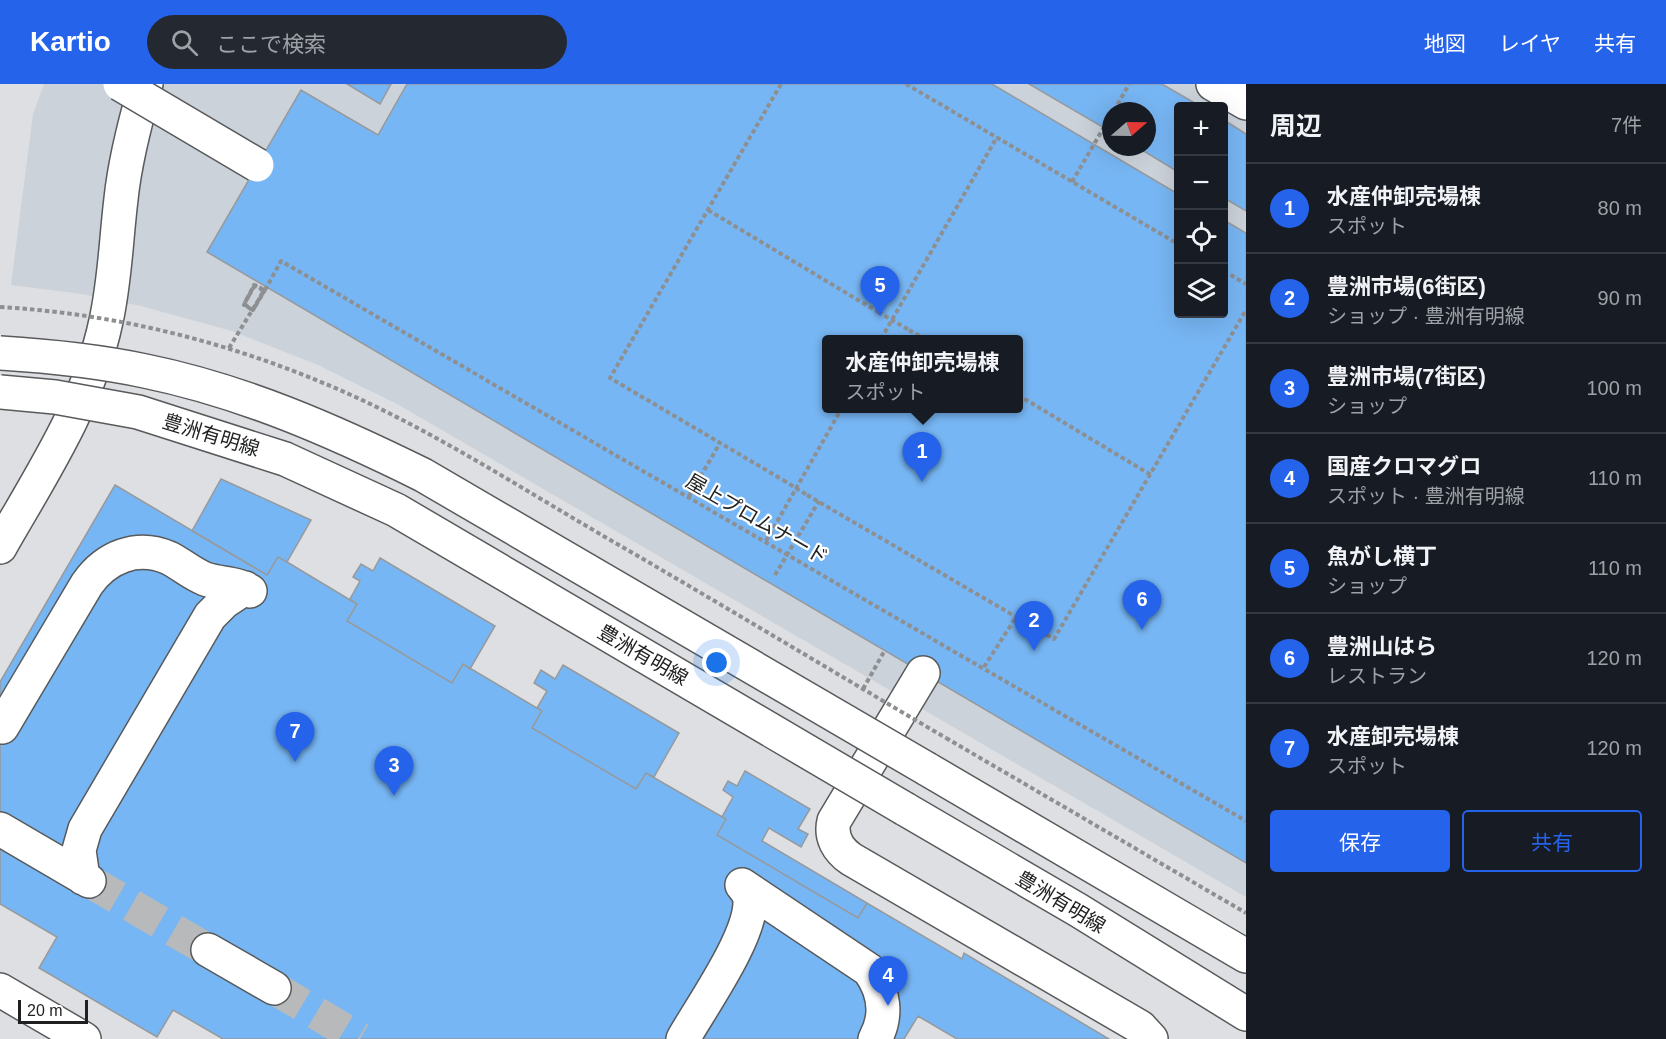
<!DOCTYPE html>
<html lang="ja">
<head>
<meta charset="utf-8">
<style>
  :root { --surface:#171b24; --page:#242831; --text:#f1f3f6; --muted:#9ea1a6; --line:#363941; --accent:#2563eb }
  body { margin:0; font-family:Helvetica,"Noto Sans JP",sans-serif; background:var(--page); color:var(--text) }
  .controls { position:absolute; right:18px; top:18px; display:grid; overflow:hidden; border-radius:6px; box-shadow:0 6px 24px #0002 }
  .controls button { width:54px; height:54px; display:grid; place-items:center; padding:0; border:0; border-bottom:2px solid var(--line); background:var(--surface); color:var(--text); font:30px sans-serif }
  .compass { position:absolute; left:1102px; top:18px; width:54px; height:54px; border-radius:50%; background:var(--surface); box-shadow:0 6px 24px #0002; rotate:70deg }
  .scale { position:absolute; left:18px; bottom:15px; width:70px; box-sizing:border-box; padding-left:6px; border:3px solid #1f2021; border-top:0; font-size:16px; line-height:21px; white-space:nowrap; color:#1f2021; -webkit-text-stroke:4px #fff; paint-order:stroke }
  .you { position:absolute; left:717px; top:579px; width:21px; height:21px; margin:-15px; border:4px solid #fff; border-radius:50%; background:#1a73e8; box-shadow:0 0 0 9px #1a73e833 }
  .badge { display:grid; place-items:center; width:39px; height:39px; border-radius:50%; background:var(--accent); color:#fff; font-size:20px; font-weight:700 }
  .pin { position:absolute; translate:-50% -50px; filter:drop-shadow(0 2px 3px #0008) }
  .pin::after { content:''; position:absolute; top:32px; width:21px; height:18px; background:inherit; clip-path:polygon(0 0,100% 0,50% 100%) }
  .popup { position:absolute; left:822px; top:251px; width:201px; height:78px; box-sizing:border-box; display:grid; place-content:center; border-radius:6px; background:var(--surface); filter:drop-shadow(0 2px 4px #0005); font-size:20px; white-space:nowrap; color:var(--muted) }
  .popup b { font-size:22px; color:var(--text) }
  .popup::after { content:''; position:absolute; left:50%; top:100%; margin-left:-12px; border:12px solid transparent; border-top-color:var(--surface) }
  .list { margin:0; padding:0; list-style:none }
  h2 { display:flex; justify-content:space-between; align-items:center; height:78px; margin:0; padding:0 24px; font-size:26px }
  h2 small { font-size:20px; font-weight:400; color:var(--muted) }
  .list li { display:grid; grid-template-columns:39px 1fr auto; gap:18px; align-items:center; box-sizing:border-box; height:90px; padding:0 24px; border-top:2px solid var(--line) }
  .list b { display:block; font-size:22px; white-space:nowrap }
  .list p { margin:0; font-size:20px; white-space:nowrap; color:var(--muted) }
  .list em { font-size:20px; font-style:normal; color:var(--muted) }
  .actions { display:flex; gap:12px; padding:18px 24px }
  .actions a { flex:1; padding:14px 0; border:2px solid var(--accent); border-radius:6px; text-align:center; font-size:21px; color:var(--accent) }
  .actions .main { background:var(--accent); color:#fff }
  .icon { flex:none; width:33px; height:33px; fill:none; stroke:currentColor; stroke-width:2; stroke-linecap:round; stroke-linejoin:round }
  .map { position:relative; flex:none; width:1246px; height:955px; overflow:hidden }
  header { display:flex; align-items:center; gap:36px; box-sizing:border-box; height:84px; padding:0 30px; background:var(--accent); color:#fff }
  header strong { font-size:28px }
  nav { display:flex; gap:33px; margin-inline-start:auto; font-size:21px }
  .search { width:420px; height:54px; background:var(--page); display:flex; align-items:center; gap:15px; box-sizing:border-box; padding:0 21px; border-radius:33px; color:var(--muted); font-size:22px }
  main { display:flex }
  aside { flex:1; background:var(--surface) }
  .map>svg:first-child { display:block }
  .built { fill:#cbd2da; fill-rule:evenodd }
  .building { fill:#77b6f4; stroke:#97999b; stroke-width:1.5; fill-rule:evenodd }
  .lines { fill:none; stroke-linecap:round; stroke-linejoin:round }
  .minor-tunnel { stroke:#b7b9bb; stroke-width:33; stroke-dasharray:33 16; stroke-linecap:butt }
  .minor-casing { stroke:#585a5b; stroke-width:36 }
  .major-casing { stroke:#585a5b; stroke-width:36 }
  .path { stroke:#8d8f91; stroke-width:4; stroke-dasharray:4.5 3; stroke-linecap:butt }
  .minor { stroke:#fff; stroke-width:33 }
  .major { stroke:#fff; stroke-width:33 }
  .minor-bridge-casing { stroke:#585a5b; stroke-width:36; stroke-linecap:butt }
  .major-bridge-casing { stroke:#585a5b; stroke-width:36; stroke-linecap:butt }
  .path-bridge { stroke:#8d8f91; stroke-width:4; stroke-dasharray:4.5 3; stroke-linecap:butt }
  .minor-bridge { stroke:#fff; stroke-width:33 }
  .major-bridge { stroke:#fff; stroke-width:33 }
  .labels { text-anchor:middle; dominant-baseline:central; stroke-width:4.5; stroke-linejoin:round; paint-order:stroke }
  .street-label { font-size:20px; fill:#1f2021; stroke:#fff }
</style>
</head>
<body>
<header>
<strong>Kartio</strong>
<div class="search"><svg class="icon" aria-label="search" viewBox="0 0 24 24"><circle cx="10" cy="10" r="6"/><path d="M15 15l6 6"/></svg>ここで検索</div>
<nav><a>地図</a><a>レイヤ</a><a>共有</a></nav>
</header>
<main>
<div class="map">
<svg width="1246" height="955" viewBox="0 0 1246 955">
  <rect width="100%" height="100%" fill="#dddfe2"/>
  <path class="built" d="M44,0H1246V813L397,320L318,281L232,247L141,222L82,210L11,201L33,30ZM1178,22H1224V230H1178ZM1111,27H1147V63H1111ZM826,255H1018V324H826Z"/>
  <path class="building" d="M347,0H391L380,20Z
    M407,0H992L1178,110V230H1224V136L1246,149V779L207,168L301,6L378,51ZM826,255H1018V324H826Z
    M1029,0H1162L1200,22H1178V88L1137,63H1147V27H1111V48Z
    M1224,36L1246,50V127L1224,114Z
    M221,395L311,436L287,478L278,473L267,491L192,447Z
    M115,401L267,491L278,473L287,478L357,520L347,537L452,599L463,580L542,627L532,644L636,705L646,689L726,735L717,751L858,834L867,819L962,875L964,869L1109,955H957L918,932L904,955H223L173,926L157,953L39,884L57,853L0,820V598Z
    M380,474L495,542L470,585L463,580L452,599L347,537L357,520L350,515L360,497L353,493L361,480L373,487Z
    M563,581L679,649L654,693L646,689L636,705L532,644L542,627L537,624L547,607L534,599L541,586L555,595Z
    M745,687L810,725L798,745L808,750L801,763L769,744L762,757L867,819L858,834L717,751L726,735L722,733L733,713L723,706L728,697L737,702Z"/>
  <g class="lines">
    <path class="minor-tunnel" d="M89,797L208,866
      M274,904L360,955"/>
    <defs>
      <path id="minor" d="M1213,0L1246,19
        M0,463C41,391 89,319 106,237C115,197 116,156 121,115C125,76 135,38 146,0
        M923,589L834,737C830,753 838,766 851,775L1140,943L1151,955
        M2,643L87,500C106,473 137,460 169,474C181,480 192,490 205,495C220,500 237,499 250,507
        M0,745L89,797
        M83,794L79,766L85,745L210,532L224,518L245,504
        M742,801L869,886C884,907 888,932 875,955
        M208,866L274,904
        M0,906L84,955
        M683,955C701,923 751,853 750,817C750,811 746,806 742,801"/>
      <path id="major" d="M927,685L1246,872
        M905,725L1078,826L1246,930"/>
    </defs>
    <use href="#minor" class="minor-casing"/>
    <use href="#major" class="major-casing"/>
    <path class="path" d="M781,0L610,294L783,396
      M906,0L1178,160
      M1114,27L1129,0
      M1072,98L1111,31
      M708,126L878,228
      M1224,187L1246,200
      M265,206L281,177L1246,737
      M909,246L925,255
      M881,255L997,53
      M229,264L264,207L254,201L244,221L253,226L264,206L255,201
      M1018,311L1151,391
      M807,411L1054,555L1246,226
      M689,412L720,359
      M766,457L842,324
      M775,491L819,417
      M984,583L1016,533
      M863,605L885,566
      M946,654L1246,829"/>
    <use href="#minor" class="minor"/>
    <use href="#major" class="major"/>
    <defs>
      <path id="minor-bridge" d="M120,0L257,81"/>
      <path id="major-bridge" d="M0,269C48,272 98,277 145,287C243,307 334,347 423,391L927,685
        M0,308L55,313L138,328L285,375L396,426L905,725"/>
    </defs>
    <use href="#minor-bridge" class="minor-bridge-casing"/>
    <use href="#major-bridge" class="major-bridge-casing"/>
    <path class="path-bridge" d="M255,201L244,220L253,226L265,206
      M0,223C122,230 240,261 351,311C437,350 518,402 600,450C716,517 830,586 946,654
      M878,228L909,246
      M783,396L807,411"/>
    <use href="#minor-bridge" class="minor-bridge"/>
    <use href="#major-bridge" class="major-bridge"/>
  </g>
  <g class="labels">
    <g class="street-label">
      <text transform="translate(211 351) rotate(17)">豊洲有明線</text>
      <text transform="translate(757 435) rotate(30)">屋上プロムナード</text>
      <text transform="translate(643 571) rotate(30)">豊洲有明線</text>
      <text transform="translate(1061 818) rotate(31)">豊洲有明線</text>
    </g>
  </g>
</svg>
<div class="controls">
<button>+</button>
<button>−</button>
<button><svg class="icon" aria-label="locate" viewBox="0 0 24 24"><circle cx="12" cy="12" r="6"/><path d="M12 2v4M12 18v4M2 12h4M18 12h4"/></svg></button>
<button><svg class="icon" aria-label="layers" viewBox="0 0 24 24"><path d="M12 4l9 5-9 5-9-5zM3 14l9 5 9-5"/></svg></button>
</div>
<svg class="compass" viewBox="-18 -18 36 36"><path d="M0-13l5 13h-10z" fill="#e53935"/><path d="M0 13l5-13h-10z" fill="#9ea1a6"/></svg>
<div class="scale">20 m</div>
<div class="you"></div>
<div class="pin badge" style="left:922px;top:398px">1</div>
<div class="popup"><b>水産仲卸売場棟</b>スポット</div>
<div class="pin badge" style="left:1034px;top:567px">2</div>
<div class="pin badge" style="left:394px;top:712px">3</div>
<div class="pin badge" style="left:888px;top:922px">4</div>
<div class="pin badge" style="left:880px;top:232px">5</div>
<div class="pin badge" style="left:1142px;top:546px">6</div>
<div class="pin badge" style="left:295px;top:678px">7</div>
</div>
<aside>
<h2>周辺<small>7件</small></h2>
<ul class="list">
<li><span class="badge">1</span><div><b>水産仲卸売場棟</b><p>スポット</p></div><em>80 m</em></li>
<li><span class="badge">2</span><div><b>豊洲市場(6街区)</b><p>ショップ · 豊洲有明線</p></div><em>90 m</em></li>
<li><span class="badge">3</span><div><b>豊洲市場(7街区)</b><p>ショップ</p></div><em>100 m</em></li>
<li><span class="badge">4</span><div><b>国産クロマグロ</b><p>スポット · 豊洲有明線</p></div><em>110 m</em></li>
<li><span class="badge">5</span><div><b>魚がし横丁</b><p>ショップ</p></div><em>110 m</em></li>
<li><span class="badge">6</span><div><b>豊洲山はら</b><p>レストラン</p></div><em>120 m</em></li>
<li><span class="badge">7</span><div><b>水産卸売場棟</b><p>スポット</p></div><em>120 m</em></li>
</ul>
<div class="actions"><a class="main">保存</a><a>共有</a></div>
</aside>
</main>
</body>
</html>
